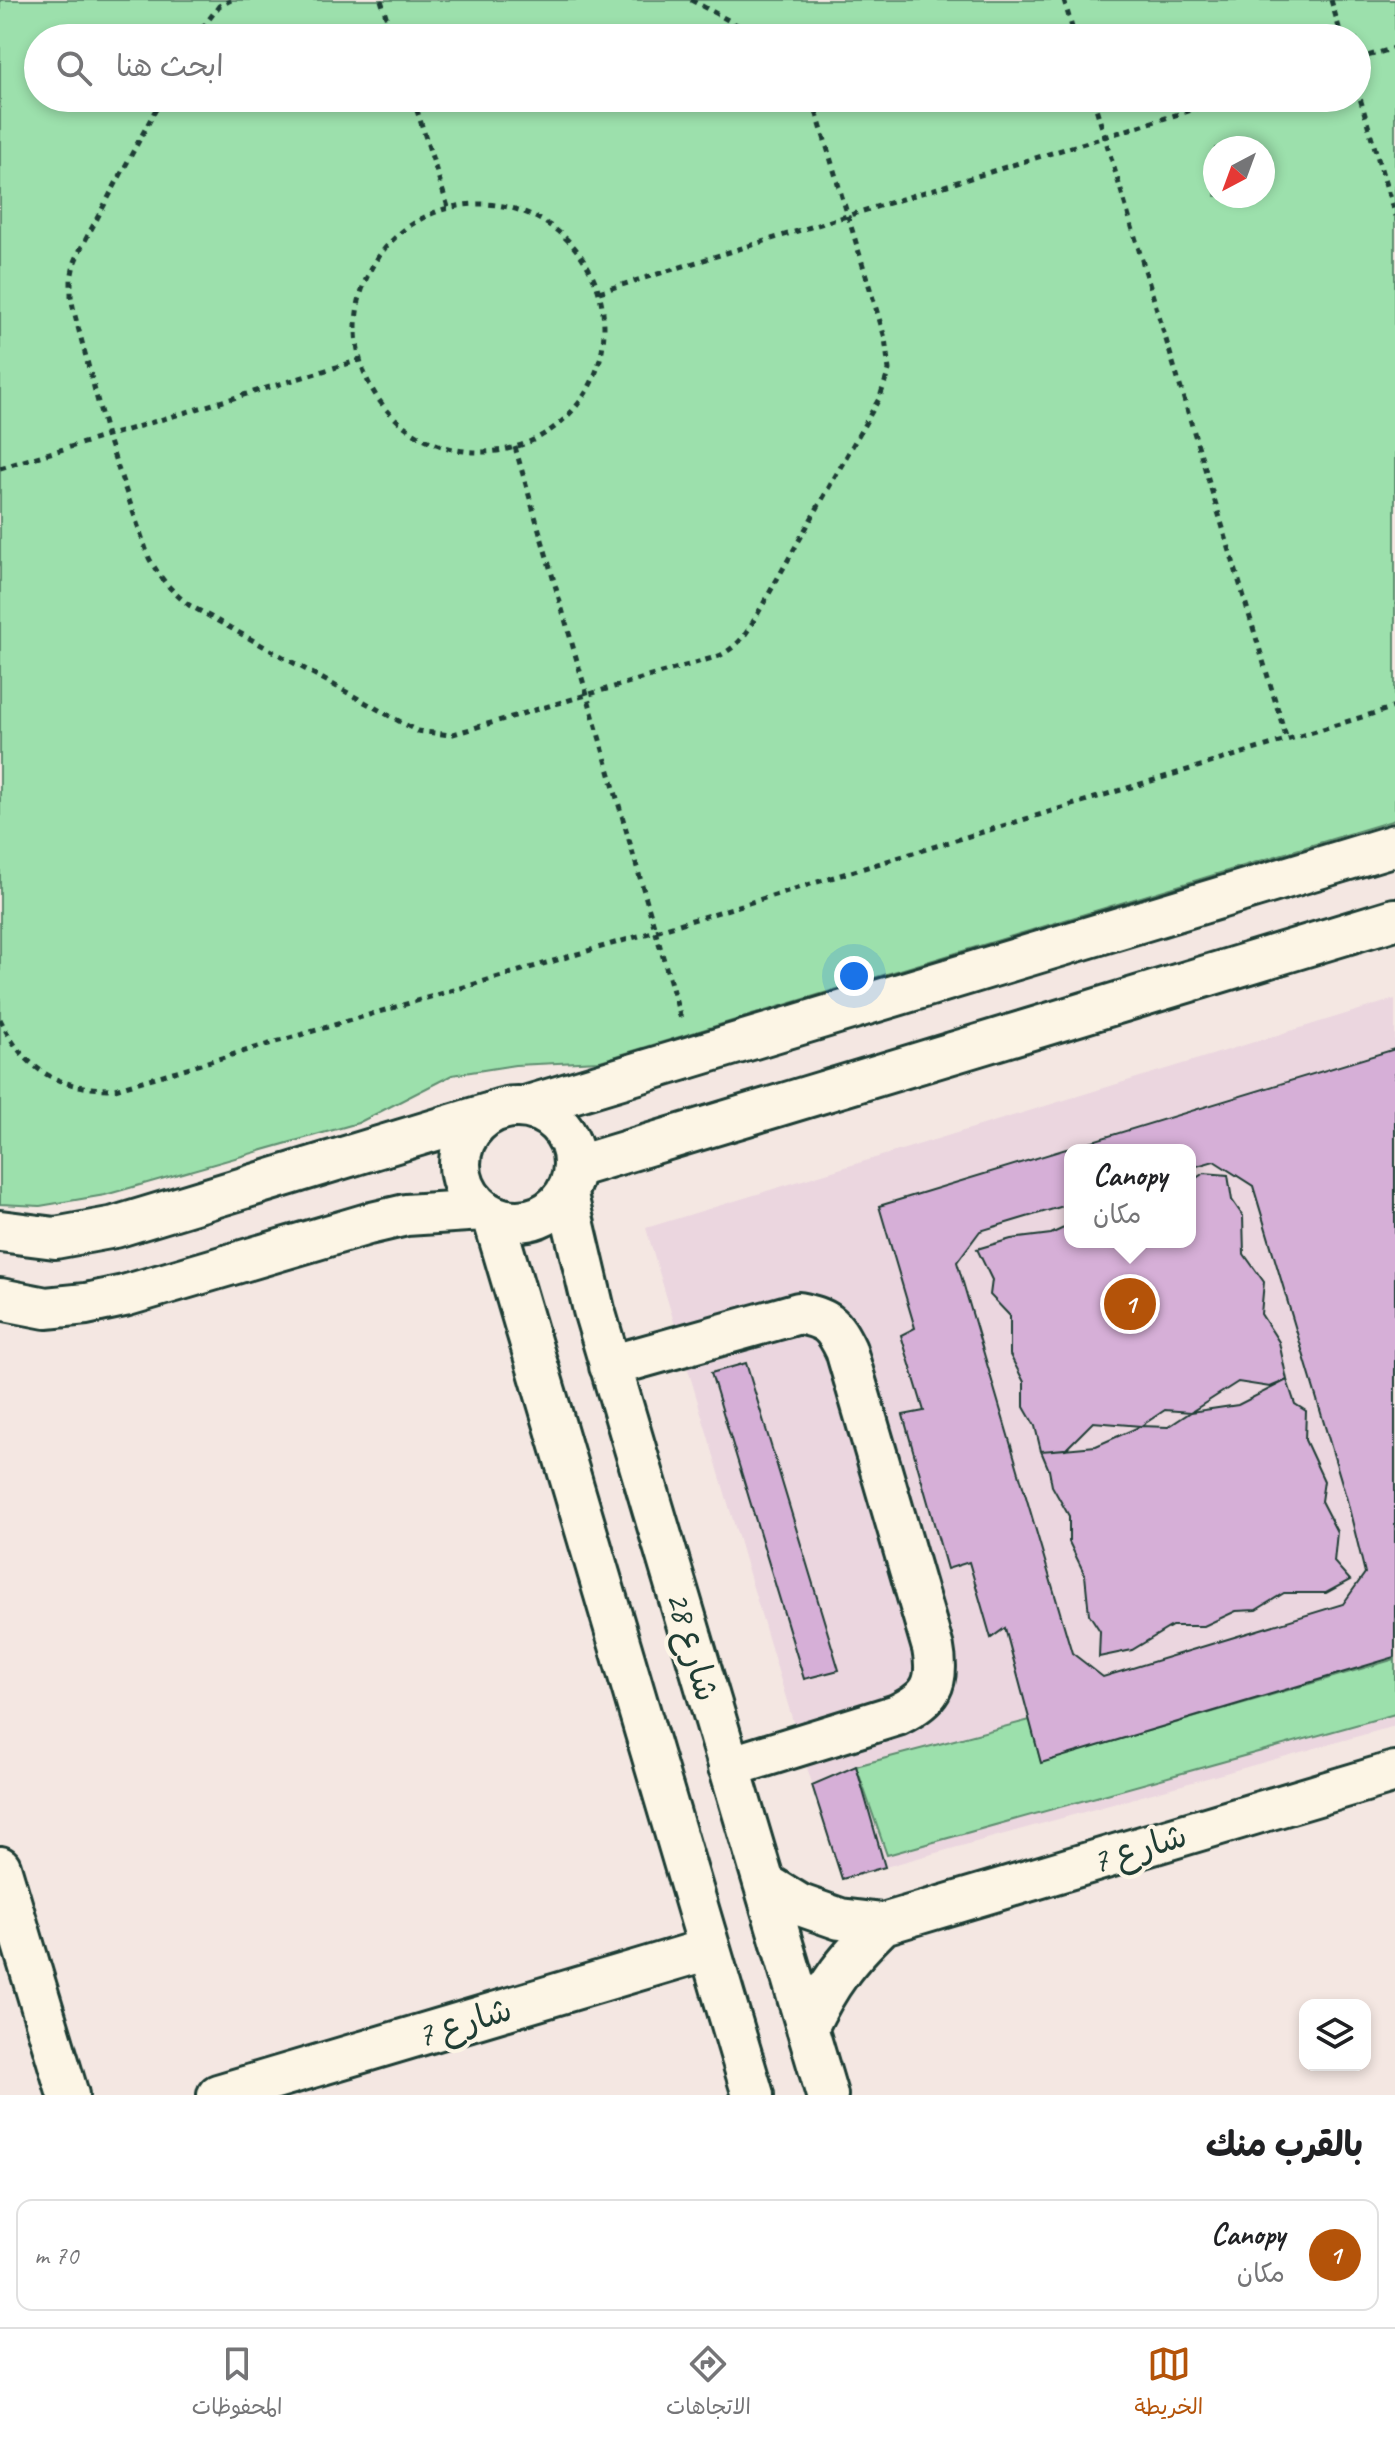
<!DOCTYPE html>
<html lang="ar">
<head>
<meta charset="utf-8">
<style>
  :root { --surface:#fff; --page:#f6f6f6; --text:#202124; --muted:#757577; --line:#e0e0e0; --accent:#b45309 }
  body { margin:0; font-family:Caveat,"Playpen Sans Arabic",sans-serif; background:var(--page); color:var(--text); direction:rtl }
  .controls { position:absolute; right:24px; bottom:24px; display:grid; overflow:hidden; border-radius:16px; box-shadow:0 4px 12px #0003 }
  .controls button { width:72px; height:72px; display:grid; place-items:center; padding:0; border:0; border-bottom:2px solid var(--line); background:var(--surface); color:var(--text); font:40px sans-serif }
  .compass { position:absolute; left:1203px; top:136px; width:72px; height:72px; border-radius:50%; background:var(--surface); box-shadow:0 4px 12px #0003; rotate:221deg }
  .you { position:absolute; left:854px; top:976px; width:28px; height:28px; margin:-20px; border:6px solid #fff; border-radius:50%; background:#1a73e8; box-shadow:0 0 0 12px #1a73e833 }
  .badge { display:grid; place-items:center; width:52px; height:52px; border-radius:50%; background:var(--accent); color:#fff; font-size:26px; font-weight:700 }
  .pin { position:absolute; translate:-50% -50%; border:4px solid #fff; box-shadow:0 2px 8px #0006 }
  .popup { position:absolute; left:1064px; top:1144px; width:132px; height:104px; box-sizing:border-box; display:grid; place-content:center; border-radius:16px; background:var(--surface); filter:drop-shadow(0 2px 6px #0005); font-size:26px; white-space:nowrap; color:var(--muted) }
  .popup b { font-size:30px; color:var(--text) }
  .popup::after { content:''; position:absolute; left:50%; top:100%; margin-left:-16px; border:16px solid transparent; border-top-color:var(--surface) }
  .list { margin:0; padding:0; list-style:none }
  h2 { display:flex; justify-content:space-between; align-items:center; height:104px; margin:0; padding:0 32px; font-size:34px }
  h2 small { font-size:26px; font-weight:400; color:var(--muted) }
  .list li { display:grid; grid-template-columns:52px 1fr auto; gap:24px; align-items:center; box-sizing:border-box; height:112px; margin:0 16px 16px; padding:0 16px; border:2px solid var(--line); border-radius:16px }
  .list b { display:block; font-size:30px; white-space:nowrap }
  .list p { margin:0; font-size:26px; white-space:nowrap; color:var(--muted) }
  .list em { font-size:26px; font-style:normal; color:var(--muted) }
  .icon { flex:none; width:44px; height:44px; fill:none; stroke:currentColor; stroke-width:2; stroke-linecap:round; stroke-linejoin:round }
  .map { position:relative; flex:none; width:1395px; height:2095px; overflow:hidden; direction:ltr }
  .search { position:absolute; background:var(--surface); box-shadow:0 4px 12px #0003; left:24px; right:24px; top:24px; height:88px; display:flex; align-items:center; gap:20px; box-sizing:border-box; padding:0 28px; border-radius:44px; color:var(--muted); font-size:30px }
  .sheet { height:232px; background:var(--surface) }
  nav { display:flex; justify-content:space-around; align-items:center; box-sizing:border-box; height:112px; border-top:2px solid var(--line); background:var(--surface); font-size:22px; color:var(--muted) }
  nav a { display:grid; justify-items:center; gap:4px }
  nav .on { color:var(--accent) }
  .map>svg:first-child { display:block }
  .built { fill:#ebd6df; fill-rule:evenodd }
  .green { fill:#9ce0ac; stroke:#5e8e70; stroke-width:2; fill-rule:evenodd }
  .building { fill:#d6afd7; stroke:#1f3d34; stroke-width:2; fill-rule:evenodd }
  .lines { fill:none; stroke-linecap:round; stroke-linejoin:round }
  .minor-casing { stroke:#1f3d34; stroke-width:46 }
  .path { stroke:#1f3d34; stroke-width:5; stroke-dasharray:6 6; stroke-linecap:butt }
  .minor { stroke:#fcf5e5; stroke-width:40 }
  .labels { text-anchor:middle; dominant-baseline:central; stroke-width:8; stroke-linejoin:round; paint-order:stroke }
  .street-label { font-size:34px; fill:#1f3d34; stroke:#fcf5e5 }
</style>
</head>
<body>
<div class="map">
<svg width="1395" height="2095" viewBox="0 0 1395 2095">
  <rect width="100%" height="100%" fill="#f4e7e2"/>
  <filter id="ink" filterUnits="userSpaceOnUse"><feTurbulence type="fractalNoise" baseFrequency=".0125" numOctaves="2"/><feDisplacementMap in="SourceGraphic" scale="16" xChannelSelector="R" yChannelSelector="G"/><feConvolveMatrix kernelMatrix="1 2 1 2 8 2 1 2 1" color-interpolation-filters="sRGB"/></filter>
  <g filter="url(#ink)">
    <path class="built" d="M1395,999V1726L842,1879L800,1745L646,1228ZM1070,1150H1190V1242H1070Z"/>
    <path class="green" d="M0,0H1395V820L600,1061L515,1065L452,1075L358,1123L105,1195L40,1206L0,1204ZM38,38H1357V98H38ZM1215,148H1263V196H1215Z
      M1395,1659V1714L887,1855L856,1766L1030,1720L1041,1762Z"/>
    <path class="building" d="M1395,1049V1657L1041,1763L1005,1628L991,1638L969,1562L947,1569L903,1415L924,1411L901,1335L915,1328L879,1206ZM1070,1150H1190V1242H1070Z
      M1214,1161L1253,1186L1347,1500L1365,1573L1343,1604L1103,1677L1072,1653L957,1262L980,1231L1070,1204V1242H1190V1168Z
      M1204,1173L1228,1175L1232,1200L1243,1216L1244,1254L1264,1282L1261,1314L1279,1342L1287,1380L1270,1387L1238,1382L1191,1412L1165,1410L1141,1426L1093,1422L1066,1449L1041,1451L1035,1426L1024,1407V1382L1010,1355V1316L990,1295L992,1280L977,1249L1011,1239L1051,1234L1070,1225V1242H1190V1182Z
      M746,1363L839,1670L804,1679L711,1373Z
      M1287,1380L1295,1404L1306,1411L1305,1440L1324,1481L1321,1501L1337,1532L1334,1562L1350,1580L1326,1593H1284L1256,1610L1236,1611L1204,1626H1172L1132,1650L1099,1657L1100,1631L1089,1614L1085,1575L1069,1542V1516L1052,1486L1049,1470L1041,1451L1096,1446L1141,1426L1168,1427L1191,1412L1238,1405Z
      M856,1766L885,1867L842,1879L812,1785Z"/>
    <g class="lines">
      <defs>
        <path id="minor" d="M460 1164a57 57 0 1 1 114 0a57 57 0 1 1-114 0Z
          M525,1107L1395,845
          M575,1167L1395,919
          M567,1195L594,1310L827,2095
          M493,1216L753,2095
          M0,1231L55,1238L115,1227L488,1114
          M0,1299L46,1308L86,1304L124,1296L368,1224L406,1215L483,1210
          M610,1366L799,1313C827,1319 833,1323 846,1350L933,1648C940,1685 930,1699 897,1715L729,1767
          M0,1867L68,2095
          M764,1883L800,1905L840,1919L883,1924L1395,1772
          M807,2028C829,1982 846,1960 883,1924
          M218,2095L709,1949"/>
      </defs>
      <use href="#minor" class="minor-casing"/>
      <path class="path" d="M381,0L393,38
        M691,0L761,38
        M1064,0L1075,38
        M1331,0L1342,38
        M195,38L219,6L231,0
        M1357,59L1395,48
        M1357,88L1395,216
        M162,98L80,250L74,264L71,279V296L74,312L107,436L149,558C160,578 171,591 189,605L417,731L450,735L719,656C735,648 744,638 753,622L880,397L889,370L885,338L812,98
        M413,98L448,207
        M1093,98L1287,740
        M356 328a124 124 0 1 1 248 0a124 124 0 1 1-248 0Z
        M599,292L1231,98
        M515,447L681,1019
        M0,468L360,360
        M0,1019C24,1071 60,1090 115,1089L656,931L1395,707"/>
      <use href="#minor" class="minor"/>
    </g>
  </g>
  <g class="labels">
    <g class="street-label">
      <text transform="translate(693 1646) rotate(74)">شارع 28</text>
      <text transform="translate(1139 1848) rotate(-17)">شارع 7</text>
      <text transform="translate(464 2022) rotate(-17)">شارع 7</text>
    </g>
  </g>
</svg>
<div class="controls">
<button><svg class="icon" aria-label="layers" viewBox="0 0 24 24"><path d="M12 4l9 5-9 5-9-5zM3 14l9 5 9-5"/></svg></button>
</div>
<svg class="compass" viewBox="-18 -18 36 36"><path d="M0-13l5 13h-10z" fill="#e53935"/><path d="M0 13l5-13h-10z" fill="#757577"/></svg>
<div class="you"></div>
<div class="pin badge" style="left:1130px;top:1304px">1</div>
<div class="popup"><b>Canopy</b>مكان</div>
<div class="search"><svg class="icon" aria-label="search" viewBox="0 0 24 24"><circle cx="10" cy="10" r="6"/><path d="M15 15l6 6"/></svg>ابحث هنا</div>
</div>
<section class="sheet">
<h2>بالقرب منك<small></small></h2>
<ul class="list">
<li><span class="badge">1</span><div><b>Canopy</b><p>مكان</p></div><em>70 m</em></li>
</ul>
</section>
<nav>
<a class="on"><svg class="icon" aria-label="map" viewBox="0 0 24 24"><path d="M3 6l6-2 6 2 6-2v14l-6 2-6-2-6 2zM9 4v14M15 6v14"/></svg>الخريطة</a>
<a><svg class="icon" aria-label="directions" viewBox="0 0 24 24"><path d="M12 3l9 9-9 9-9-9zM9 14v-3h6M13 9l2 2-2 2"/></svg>الاتجاهات</a>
<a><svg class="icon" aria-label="saved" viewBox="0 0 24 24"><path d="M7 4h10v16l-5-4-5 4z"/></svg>المحفوظات</a>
</nav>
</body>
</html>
